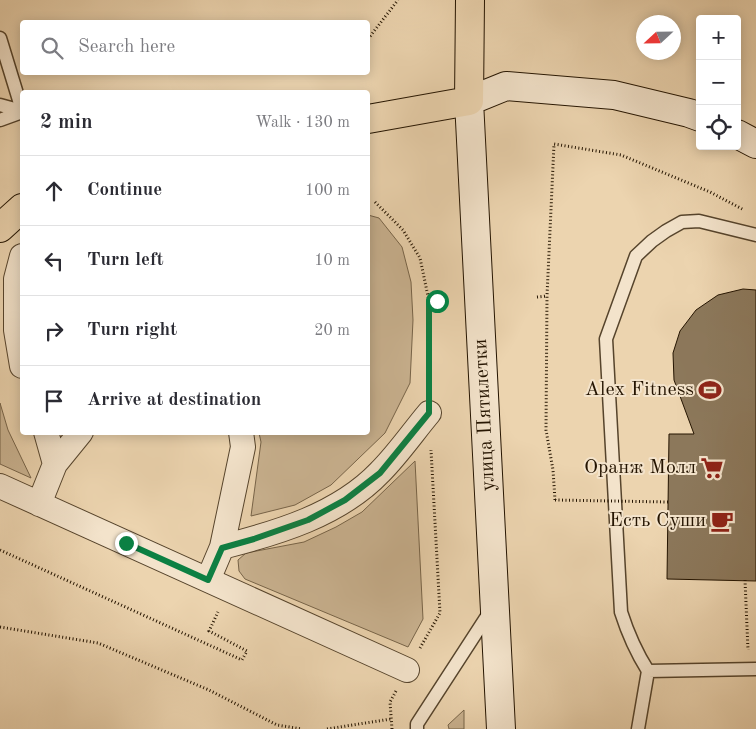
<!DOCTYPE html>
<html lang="en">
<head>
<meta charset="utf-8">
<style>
  :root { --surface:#fff; --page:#f2f2f3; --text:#2b2b33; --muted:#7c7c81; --line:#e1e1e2 }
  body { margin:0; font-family:"Old Standard TT",serif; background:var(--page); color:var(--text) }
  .controls { position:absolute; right:15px; top:15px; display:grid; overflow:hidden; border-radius:5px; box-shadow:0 2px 12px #0003 }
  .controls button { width:45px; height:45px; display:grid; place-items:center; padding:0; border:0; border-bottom:1px solid var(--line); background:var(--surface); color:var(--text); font:25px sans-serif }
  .compass { position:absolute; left:636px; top:15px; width:45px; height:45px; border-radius:50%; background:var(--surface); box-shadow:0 2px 12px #0003; rotate:248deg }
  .stop { position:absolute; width:15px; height:15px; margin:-11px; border:4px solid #0b8043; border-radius:50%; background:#fff }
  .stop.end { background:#0b8043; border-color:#fff; box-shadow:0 1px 5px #0008 }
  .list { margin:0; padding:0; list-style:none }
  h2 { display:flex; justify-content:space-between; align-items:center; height:65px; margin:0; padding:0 20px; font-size:21px }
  h2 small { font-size:16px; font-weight:400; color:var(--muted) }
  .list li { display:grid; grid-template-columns:32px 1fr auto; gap:15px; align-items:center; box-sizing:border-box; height:70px; padding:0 20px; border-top:1px solid var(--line) }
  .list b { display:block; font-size:19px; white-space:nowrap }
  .list em { font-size:16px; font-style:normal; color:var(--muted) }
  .icon { flex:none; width:28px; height:28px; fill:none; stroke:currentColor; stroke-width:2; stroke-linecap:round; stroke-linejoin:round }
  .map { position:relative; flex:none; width:756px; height:729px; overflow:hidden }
  .search { position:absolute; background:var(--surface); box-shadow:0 2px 12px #0003; left:20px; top:20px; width:350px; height:55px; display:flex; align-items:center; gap:12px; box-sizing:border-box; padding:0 18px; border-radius:5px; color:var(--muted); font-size:19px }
  .panel { position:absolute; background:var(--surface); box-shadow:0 2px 12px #0003; left:20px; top:90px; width:350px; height:345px; border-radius:5px }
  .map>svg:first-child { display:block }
  .green { fill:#cab391; stroke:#776449 }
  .building { fill:#8c785b; stroke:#241401 }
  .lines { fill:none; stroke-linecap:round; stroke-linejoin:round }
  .lane-casing { stroke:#56442c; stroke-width:15 }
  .street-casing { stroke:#56442c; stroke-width:26 }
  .secondary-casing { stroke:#241401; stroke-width:30 }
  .primary-casing { stroke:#241401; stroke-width:30 }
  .path { stroke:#241401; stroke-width:3; stroke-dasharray:1 2.5; stroke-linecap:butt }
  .lane { stroke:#f3e3cb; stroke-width:12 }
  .street { stroke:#f3e3cb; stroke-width:24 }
  .secondary { stroke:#f3e3cb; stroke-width:28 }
  .primary { stroke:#ecd4af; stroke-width:28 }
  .path-bridge { stroke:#241401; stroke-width:3; stroke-dasharray:1 2.5; stroke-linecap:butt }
  .route { stroke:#0b8043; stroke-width:6 }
  .labels { text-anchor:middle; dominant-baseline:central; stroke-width:4; stroke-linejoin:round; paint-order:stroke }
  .poi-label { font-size:20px; fill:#241401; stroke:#f3e3cb; text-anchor:end }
  .street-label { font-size:20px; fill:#241401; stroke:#f3e3cb }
</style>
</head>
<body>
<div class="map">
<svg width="756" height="729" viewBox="0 0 756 729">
  <rect width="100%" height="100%" fill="#ecd4af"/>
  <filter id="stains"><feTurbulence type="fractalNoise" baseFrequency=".004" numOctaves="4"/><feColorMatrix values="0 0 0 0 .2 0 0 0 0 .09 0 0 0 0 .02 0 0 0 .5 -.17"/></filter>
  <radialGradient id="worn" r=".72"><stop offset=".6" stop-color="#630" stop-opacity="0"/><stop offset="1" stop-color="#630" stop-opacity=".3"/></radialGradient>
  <path class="green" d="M368,215L379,218L402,247L411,282L413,320L410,383L385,433L331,485L295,505L251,516L261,442L259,433L368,432Z
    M0,403L8,430L31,478L0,464Z
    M415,461L423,619L408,647L245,579L239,571L238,560L246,553L304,542L336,527L362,512Z
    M464,710V729H449L448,725Z"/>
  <path class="building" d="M743,289L756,290V581L667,579L669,434H694L674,380L673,353L680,331L696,310L718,295Z"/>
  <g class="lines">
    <defs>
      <path id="lane" d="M0,38L22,110
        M0,105L22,111
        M0,120L22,112
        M648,671L756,669
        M417,729V724L491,610
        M638,729L648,671C636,652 628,634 621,612L606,339L636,256L652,241L666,231L682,222L699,221L756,235"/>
      <path id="street" d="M22,256L16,279V330L22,366
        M46,432L55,464
        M0,486L407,670
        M39,504L55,464L81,432
        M222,547C277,533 339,515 380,472C398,454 413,432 429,413
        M208,580L222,547L243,447L241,432"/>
      <path id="secondary" d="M737,134L756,144
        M501,729L469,101L506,86L614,95L689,113L700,117"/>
      <path id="primary" d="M368,119L469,101L470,0
        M0,228L22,208"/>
    </defs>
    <use href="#lane" class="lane-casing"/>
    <use href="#street" class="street-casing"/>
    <use href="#secondary" class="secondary-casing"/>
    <use href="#primary" class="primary-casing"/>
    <path class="path" d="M368,39L398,0
      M375,202L403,230L420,258L429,301H437
      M537,297L547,296
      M429,301V389
      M555,500L553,470L546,430L547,296L554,144L621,155L710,192L744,210
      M0,550L242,660L247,651L209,631L218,612
      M745,580L748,650
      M0,627L98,643L209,690L277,725L302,729
      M420,648L440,613L431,450
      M327,729L391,719
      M392,729L390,702L396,691"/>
    <use href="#lane" class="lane"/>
    <use href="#street" class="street"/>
    <use href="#secondary" class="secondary"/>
    <use href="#primary" class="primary"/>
    <path class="path-bridge" d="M555,500L668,502"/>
  </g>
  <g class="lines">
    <path class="route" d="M126,543L208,580L222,548L254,539L308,520L345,500L380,473L429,413V301H437"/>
  </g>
  <defs>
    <symbol id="stadium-bare" viewBox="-9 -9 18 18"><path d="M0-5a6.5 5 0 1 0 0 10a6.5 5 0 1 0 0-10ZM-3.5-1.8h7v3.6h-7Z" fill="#8f2418" stroke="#f3e3cb" stroke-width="2.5" paint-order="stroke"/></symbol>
    <symbol id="supermarket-bare" viewBox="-9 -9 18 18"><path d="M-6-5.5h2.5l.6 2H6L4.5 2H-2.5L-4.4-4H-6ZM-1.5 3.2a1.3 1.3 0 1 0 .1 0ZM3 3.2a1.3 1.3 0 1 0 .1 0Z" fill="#8f2418" stroke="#f3e3cb" stroke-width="2.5" paint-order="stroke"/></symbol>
    <symbol id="cafe-bare" viewBox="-9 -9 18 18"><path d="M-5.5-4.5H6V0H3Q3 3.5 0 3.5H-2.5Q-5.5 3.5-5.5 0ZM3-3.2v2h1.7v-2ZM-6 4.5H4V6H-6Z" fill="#8f2418" stroke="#f3e3cb" stroke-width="2.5" paint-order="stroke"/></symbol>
  </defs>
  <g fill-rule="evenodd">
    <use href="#stadium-bare" x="694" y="374" width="32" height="32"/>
    <use href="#supermarket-bare" x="696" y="452" width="32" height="32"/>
    <use href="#cafe-bare" x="706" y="505" width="32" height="32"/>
  </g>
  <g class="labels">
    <g class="poi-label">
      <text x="694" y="390">Alex Fitness</text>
      <text x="696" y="468">Оранж Молл</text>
      <text x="706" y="521">Есть Суши</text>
    </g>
    <g class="street-label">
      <text transform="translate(485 415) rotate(-93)">улица Пятилетки</text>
    </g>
  </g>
  <rect width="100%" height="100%" filter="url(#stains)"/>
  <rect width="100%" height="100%" fill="url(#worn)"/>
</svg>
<div class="controls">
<button>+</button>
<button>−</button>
<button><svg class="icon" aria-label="locate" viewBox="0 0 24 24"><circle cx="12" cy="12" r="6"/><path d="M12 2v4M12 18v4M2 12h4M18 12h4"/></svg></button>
</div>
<svg class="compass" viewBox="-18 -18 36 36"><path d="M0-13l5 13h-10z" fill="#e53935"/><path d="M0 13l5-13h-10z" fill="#7c7c81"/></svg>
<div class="stop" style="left:437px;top:301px"></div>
<div class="stop end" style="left:126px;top:543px"></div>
<div class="search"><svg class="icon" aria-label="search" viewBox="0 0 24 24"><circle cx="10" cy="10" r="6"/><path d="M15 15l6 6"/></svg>Search here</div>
<section class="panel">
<h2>2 min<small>Walk · 130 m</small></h2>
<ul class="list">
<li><svg class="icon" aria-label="ahead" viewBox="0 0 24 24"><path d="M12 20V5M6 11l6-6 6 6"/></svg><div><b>Continue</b></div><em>100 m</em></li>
<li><svg class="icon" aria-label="left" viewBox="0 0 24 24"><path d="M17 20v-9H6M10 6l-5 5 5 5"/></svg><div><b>Turn left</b></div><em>10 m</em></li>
<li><svg class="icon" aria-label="right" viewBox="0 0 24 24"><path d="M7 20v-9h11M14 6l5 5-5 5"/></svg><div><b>Turn right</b></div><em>20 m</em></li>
<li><svg class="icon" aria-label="arrive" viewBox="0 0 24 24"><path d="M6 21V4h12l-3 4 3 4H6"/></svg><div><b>Arrive at destination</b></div></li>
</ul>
</section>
</div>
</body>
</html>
